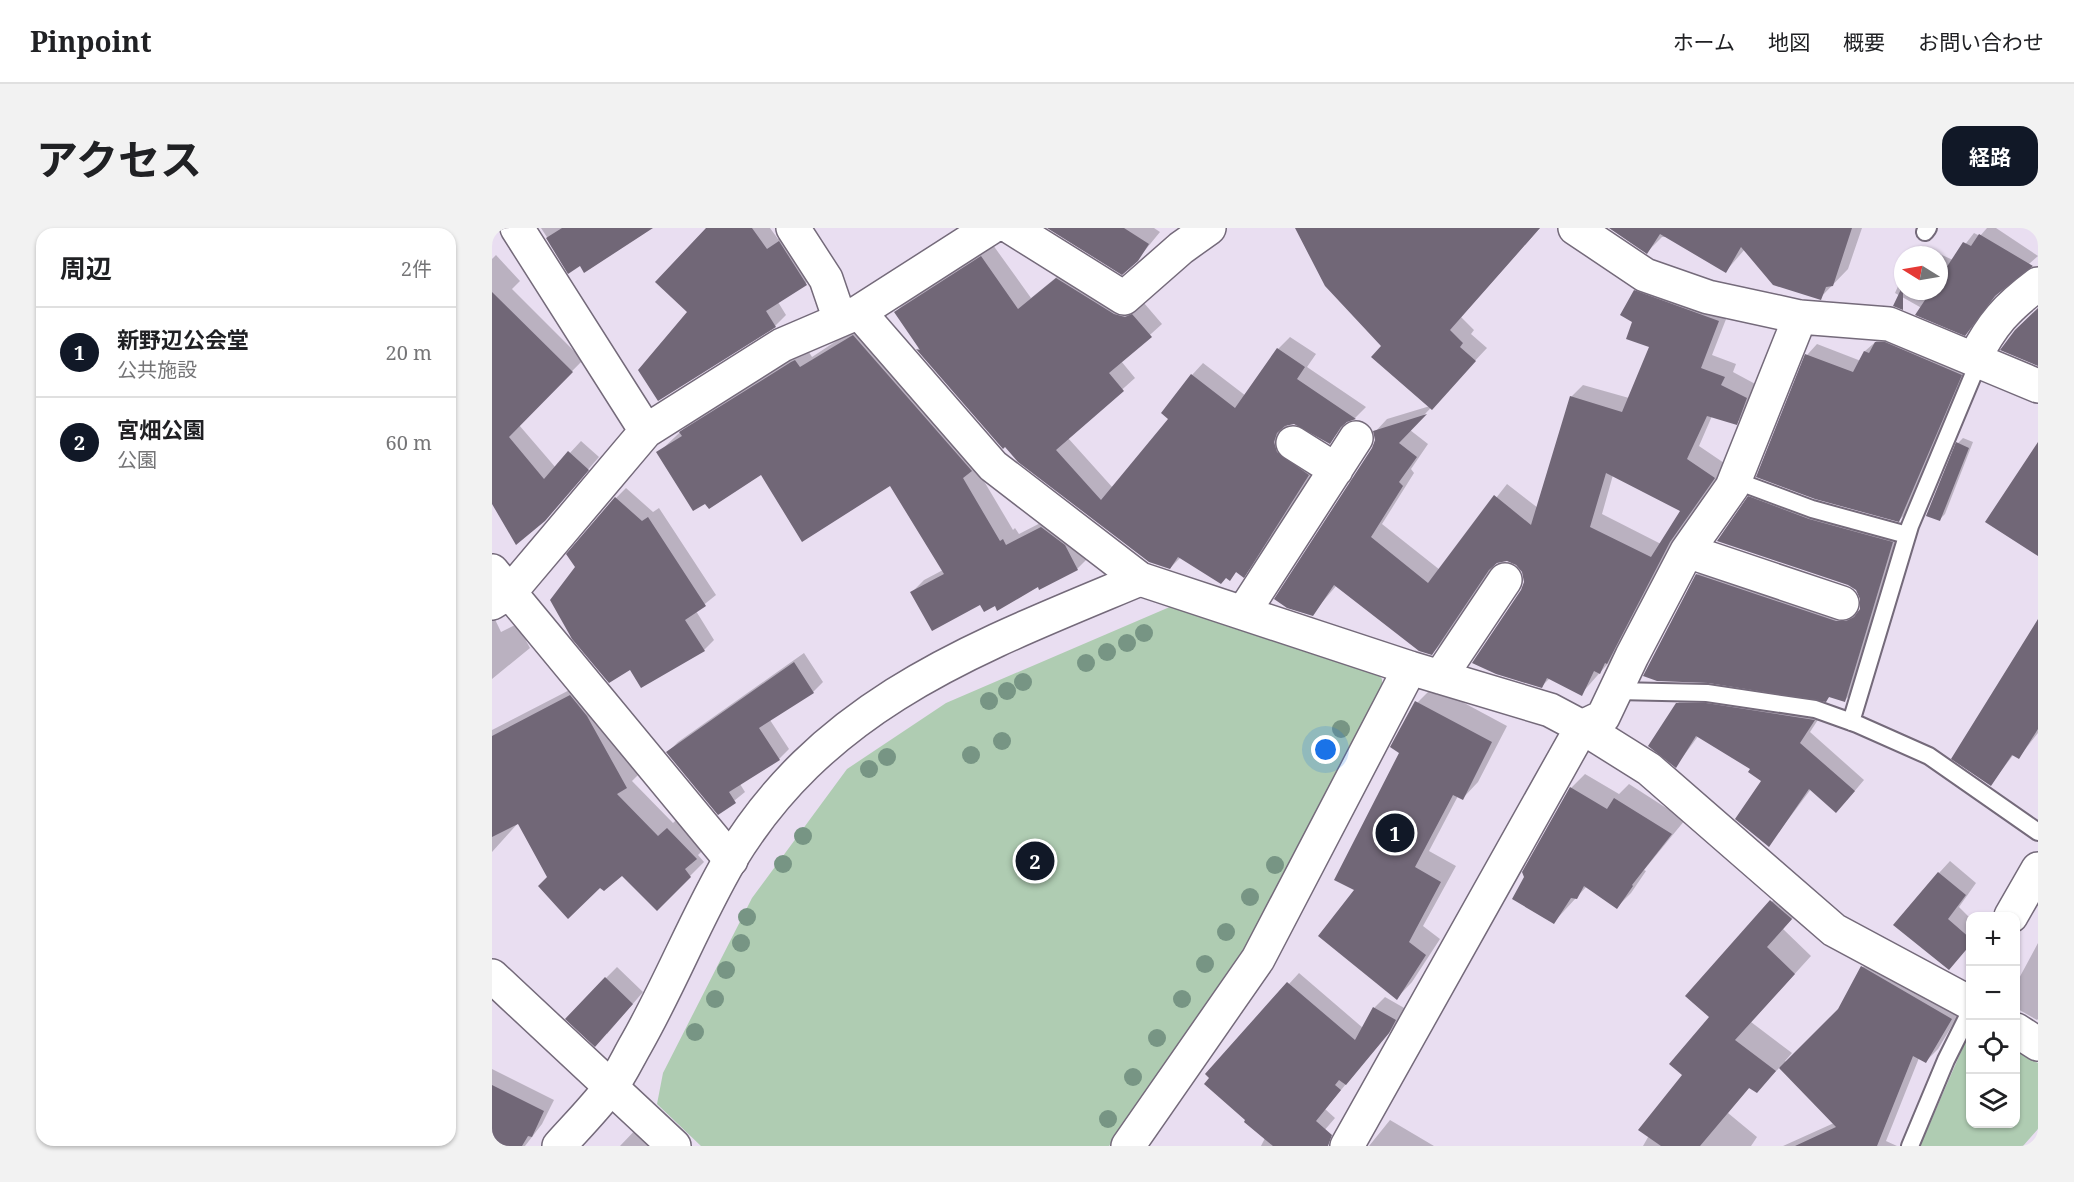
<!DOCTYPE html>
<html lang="ja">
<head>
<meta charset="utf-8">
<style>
  :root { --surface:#fff; --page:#f2f2f2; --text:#202124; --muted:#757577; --line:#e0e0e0; --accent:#111827 }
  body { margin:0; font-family:"Noto Serif","Noto Sans JP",serif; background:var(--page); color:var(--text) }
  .controls { position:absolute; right:18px; bottom:18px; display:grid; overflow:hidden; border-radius:12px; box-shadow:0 2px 4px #0004 }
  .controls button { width:54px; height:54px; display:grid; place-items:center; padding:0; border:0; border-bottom:2px solid var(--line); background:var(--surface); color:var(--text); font:30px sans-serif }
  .compass { position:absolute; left:1402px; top:18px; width:54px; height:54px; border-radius:50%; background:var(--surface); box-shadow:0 2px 4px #0004; rotate:281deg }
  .you { position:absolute; left:834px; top:522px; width:21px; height:21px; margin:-15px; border:4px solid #fff; border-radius:50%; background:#1a73e8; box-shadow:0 0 0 9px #1a73e833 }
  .badge { display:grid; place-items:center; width:39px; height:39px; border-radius:50%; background:var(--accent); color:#fff; font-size:20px; font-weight:700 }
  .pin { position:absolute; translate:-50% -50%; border:3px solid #fff; box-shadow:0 2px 6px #0006 }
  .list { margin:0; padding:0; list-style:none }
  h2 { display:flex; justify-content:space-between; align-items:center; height:78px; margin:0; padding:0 24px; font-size:26px }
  h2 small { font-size:20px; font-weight:400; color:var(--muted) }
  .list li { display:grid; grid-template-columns:39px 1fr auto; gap:18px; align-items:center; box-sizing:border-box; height:90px; padding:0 24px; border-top:2px solid var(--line) }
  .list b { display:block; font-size:22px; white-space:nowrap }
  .list p { margin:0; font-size:20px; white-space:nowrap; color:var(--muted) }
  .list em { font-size:20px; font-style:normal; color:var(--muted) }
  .icon { flex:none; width:33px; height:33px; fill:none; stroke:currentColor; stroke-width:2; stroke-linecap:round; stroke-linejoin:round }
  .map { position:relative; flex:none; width:1546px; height:918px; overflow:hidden; border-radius:18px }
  header { display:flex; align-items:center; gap:36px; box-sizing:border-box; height:84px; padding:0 30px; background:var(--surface); border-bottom:2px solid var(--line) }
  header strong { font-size:28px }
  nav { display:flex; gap:33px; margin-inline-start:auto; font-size:21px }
  .intro { display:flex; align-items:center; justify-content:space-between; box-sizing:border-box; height:144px; padding:0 36px }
  h1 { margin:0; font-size:42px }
  .button { padding:15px 27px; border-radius:18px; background:var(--accent); color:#fff; font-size:21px; font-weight:700 }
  main { display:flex; gap:36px; padding:0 36px }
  aside { flex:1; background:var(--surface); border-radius:18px; box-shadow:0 2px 4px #0004 }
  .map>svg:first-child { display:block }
  .green { fill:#afccb2 }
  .shadow { fill:#0003; fill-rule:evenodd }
  .building { fill:#716777; fill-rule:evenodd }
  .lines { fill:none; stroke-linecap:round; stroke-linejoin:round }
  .lane-casing { stroke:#746a7a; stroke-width:20 }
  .street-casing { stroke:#746a7a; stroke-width:36 }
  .secondary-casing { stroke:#746a7a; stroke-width:36 }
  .lane { stroke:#fff; stroke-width:16 }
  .street { stroke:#fff; stroke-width:33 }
  .secondary { stroke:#fff; stroke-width:33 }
  .tree { fill:#779584 }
</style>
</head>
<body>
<header>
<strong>Pinpoint</strong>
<nav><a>ホーム</a><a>地図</a><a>概要</a><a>お問い合わせ</a></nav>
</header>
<div class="intro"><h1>アクセス</h1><a class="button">経路</a></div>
<main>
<aside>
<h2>周辺<small>2件</small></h2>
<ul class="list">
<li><span class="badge">1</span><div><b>新野辺公会堂</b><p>公共施設</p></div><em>20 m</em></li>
<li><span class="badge">2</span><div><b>宮畑公園</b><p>公園</p></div><em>60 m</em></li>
</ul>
</aside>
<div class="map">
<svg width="1546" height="918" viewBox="0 0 1546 918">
  <rect width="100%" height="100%" fill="#e9def1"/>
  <path class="green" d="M687,375L883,442L890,451V460L818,596L756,722L617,918H209L165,876L171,845L260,670L355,541L454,475Z
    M1478,803V896H1524V823L1546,835V901L1531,918H1428Z"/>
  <path class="shadow" d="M49,0H158L77,43Z
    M217,0H278L286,11L298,4L325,45L314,55L286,74L294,87L283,98L197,84Z
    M557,0H662L668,4L645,32Z
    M813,0H1048L969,89L982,102L979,106L995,120L918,202L936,216L919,241L922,245L890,296L948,342L1015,256L1046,280L1079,169L1091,157L1137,170L1159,118L1142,93L1143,63L1155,51L1238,81L1220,127L1244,136L1241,144L1267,158L1257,183L1244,195L1220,188L1207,218L1235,237L1190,300L1128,422L1089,466L1058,450L1050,458L1030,363L1033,354L1031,344L1025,336L1015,332L1005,333L952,413L940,425L845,357L820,386L881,221L884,212L883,204L895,191L938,178L891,118ZM1121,247L1190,282L1169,316L1110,286Z
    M1121,0H1370L1356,41L1328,70L1253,21L1234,43L1176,9H1170L1155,24Z
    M1495,0H1504L1546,28L1509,61L1474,105L1403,65L1411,47V63H1447V27H1421L1430,18L1461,32L1482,5L1488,8Z
    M501,17L539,70L577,39L646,77L652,75L670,96L629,133L643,150L576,210L621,260L678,190L700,147L711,135L754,168L786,121L798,109L824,126L815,139L874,179L863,190L856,192L838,214L803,195L795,196L794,201L828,235L763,336L751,348L745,343L738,351L689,329L678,340L513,217L511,219L426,121L428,119L404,84L415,72Z
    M4,27L28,53L20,61L91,132L27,197L64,240L89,213L107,229L52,292L0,273V31Z
    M364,100L483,238L521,302L523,300L527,306L562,288L597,329L585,341L548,360L546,357L504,376L420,364L432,352L451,342L399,256L270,245L166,225L201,192L312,122L315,121L320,129Z
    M1395,104L1476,143L1418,282L1407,292L1315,127L1325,116L1369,133L1373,123Z
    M1471,210L1481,214L1453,286L1448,291L1466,215Z
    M134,260L161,284L167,280L224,367L204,383L222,412L212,422L85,339L124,270Z
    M1267,260L1410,305L1362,463L1353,472L1338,468L1334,472L1205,347L1215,338L1354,384L1368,383L1370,370L1365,361L1257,269Z
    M0,385L9,404L25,396L38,420L0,451Z
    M1546,394V505L1527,529L1522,526L1499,556Z
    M312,425L331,454L321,464L278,492L297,521L287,531L248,556L253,564L227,585L176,524L186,514Z
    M93,454L148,545L140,553L181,595L190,587L217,616L206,627L212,634L165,681L131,646L108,658L57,649L27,594L0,624V502Z
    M938,462H948L1015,498L986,554L971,570L966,568L937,623L964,638L931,698L948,711L920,754L905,770L865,662L922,478Z
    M1196,465L1333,481L1318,504L1372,552L1355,572L1319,561L1277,617L1271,553L1261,541L1207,507L1184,538L1185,476Z
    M1093,546L1127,566L1137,556L1193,592L1152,642L1154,643L1139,665L1125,679L1095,658L1061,695L1079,560Z
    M1458,633L1484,655L1467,679L1478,690V716L1457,740L1447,645Z
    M1297,655L1316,673L1291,701L1319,728L1259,794L1300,825L1293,833L1295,835L1348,782L1371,739L1383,727L1467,786L1446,821L1434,833L1427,830L1394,913L1405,918H1291L1342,895L1288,839L1265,863L1258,859L1236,885L1265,909L1259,918H1151L1192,846L1219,789L1195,767Z
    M1546,715V791L1545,792L1524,780V756Z
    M125,739L151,764L115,806L114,750Z
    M807,745L871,800L883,779L893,769L914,781L907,793L833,881L843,890L819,918H769L773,910L715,846Z
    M0,841L62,872L50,896L33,918H0Z
    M898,892L942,918H877Z
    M148,897L172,918H128Z"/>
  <path class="building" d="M70,0H161L92,45L88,38L76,46L54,10Z
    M214,0H260L275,21L287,13L315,57L274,83L284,99L166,173L146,142L195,84L163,54Z
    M555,0H632L657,16L646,33L630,47Z
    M803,0H1048L958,102L971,115L968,119L984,133L940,182L879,129L889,118L833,58Z
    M1117,0H1360L1341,58L1334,59L1329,72L1281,57L1249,19L1234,45L1168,6L1155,26Z
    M1487,6L1541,38L1503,68L1473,108L1423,87L1439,63H1447V51L1471,14L1479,18Z
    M489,28L526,81L564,50L622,86L633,89L640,86L660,109L617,145L632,163L564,222L609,272L676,191L669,185L699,146L743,180L785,120L813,139L805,151L864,191L855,194L849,199L838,216L802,196L793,198L785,205L782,214L785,224L817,247L752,350L744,344L738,353L734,350L729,356L686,329L678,341L657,334L526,234L513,219L511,221L424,121L428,122L402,84Z
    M1411,57V82L1401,78Z
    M1142,62L1227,93L1209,140L1233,149L1229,157L1255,170L1245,197L1215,188L1195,231L1223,250L1178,314L1115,436L1113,435L1108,446L1102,443L1090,468L1055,450L1050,460L1004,446L980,435L1029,362L1032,354L1030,344L1024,337L1015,333L1005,335L997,342L940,427L927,423L842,357L821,388L795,380L782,371L880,220L883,212L881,203L935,186L907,215L925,229L907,254L911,258L879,309L936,355L1002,267L1039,297L1078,168L1130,184L1157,119L1134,111L1140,94L1128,87ZM1114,245L1188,283L1159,329L1098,299Z
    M0,64L81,144L17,209L52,251L76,223L97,242L53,293L24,317L0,276Z
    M1546,80V138L1508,122L1523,102Z
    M361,107L480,243L471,250L508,313L511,311L514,317L549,299L573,317L586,342L547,362L546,359L505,383L503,378L492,384L488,377L440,403L418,364L452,346L398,258L310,314L269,247L217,281L213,276L201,283L164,224L190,208L187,204L299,134L303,132L308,139Z
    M1383,114H1393L1470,147L1407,294L1323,271L1264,249L1313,126L1361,144L1372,123L1377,125Z
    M1464,214L1477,220L1448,293L1434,288Z
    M1546,214V328L1493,294Z
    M1256,268L1317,291L1401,314L1353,474L1337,469L1334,474L1216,455L1165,453L1151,448L1204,346L1344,393H1354L1362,389L1368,381V371L1364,362L1356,357L1225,313Z
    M123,269L150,293L156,289L214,378L193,392L213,423L149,460L138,442L117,455L80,411L58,372L83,339L74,326Z
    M1546,391V501L1527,531L1520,527L1499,558L1459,531Z
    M302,434L322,465L267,500L288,532L237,564L244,575L226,587L174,524Z
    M78,467L95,488L135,560L125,566L166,608L175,600L205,631L193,641L199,649L165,683L130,648L112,663L108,660L76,691L46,658L55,649L26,596L0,609V508Z
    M923,473L1000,514L971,572L961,567L923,639L949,654L917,714L934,727L905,772L826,708L862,662L842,652L907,525L898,519Z
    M1184,475H1214L1323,492L1308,515L1363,563L1344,585L1317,561L1277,619L1243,591L1269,553L1256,544L1258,541L1204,508L1184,540L1156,518Z
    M1078,559L1115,581L1122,570L1180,606L1140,657L1141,658L1125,681L1092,658L1085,671L1079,670L1062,696L1020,671L1032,649L1030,644Z
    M1446,644L1474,667L1456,691L1479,711V716L1457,742L1401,697Z
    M1278,672L1300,691L1275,719L1303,746L1243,812L1284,843L1265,865L1257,860L1208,918H1169L1146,902L1190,847L1177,836L1217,789L1193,768Z
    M1369,738L1460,791L1434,835L1421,828L1385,918H1303L1344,899L1287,840L1346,781Z
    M113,749L141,776L103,819L73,791Z
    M795,754L863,812L881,779L904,792L897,805L854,857L847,852L843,857L849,862L824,893L840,907L836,918H781L752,894L753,892L712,856L717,850L713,846Z
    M0,857L52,883L40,909L36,908L30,918H0Z"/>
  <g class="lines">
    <defs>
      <path id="lane" d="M1433,4L1436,0
        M1242,252L1320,281L1415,307
        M1125,463L1215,465L1323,481L1365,496L1437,528L1546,604
        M1359,494L1418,298L1487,133
        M1418,918L1454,832L1478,784"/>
      <path id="street" d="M25,0L154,203
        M301,0L334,51L348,92
        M520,0L632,70L689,20L717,0
        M1083,0L1153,47L1216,69L1308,89L1397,96L1546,158
        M367,84L501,238L648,351L918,440L1058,482L1090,499L1157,541L1342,702L1478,775
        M1482,131C1500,96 1514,80 1546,56
        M801,215L844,242
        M1195,323L1350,375
        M0,343L239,632
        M0,375L18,364L154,203L290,117L367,84L498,0
        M751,385L864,210
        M948,449L1013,352
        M1519,688L1546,641
        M0,748L182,918
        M1524,802L1546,816
        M636,918L766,731L918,440
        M855,918L1090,499L1111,489L1140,428L1195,323L1240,259L1308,89"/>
      <path id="secondary" d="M67,918C84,899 102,881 118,860C128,848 135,832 143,818C178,757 203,692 238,632C334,473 486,419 648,351"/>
    </defs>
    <use href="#lane" class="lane-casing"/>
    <use href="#street" class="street-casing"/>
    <use href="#secondary" class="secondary-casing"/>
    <use href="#lane" class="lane"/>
    <use href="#street" class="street"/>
    <use href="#secondary" class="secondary"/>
  </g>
  <g class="tree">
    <circle cx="652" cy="405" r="9"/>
    <circle cx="635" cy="415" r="9"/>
    <circle cx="615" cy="424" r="9"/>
    <circle cx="594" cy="435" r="9"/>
    <circle cx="531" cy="454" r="9"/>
    <circle cx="515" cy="463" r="9"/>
    <circle cx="497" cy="473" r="9"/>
    <circle cx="849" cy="501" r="9"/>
    <circle cx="510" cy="513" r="9"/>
    <circle cx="479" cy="527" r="9"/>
    <circle cx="395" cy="529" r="9"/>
    <circle cx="377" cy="541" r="9"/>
    <circle cx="311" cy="608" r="9"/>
    <circle cx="291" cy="636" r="9"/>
    <circle cx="783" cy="637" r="9"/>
    <circle cx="758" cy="669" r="9"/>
    <circle cx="255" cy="689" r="9"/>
    <circle cx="734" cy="704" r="9"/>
    <circle cx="249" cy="715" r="9"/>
    <circle cx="713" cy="736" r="9"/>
    <circle cx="234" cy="742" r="9"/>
    <circle cx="223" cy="771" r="9"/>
    <circle cx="690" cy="771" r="9"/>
    <circle cx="203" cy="804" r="9"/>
    <circle cx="665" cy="810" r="9"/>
    <circle cx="641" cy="849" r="9"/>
    <circle cx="616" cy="891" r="9"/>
  </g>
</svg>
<div class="controls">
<button>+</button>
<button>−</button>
<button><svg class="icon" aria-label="locate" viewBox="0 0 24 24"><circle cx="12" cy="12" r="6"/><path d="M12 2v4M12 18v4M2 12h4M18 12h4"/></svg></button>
<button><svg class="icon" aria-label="layers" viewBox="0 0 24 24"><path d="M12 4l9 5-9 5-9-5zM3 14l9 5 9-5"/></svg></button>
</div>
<svg class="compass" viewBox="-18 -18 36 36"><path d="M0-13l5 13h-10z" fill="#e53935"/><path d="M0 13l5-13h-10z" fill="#757577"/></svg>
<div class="you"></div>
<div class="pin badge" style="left:903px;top:605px">1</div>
<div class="pin badge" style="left:543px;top:633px">2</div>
</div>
</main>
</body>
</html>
